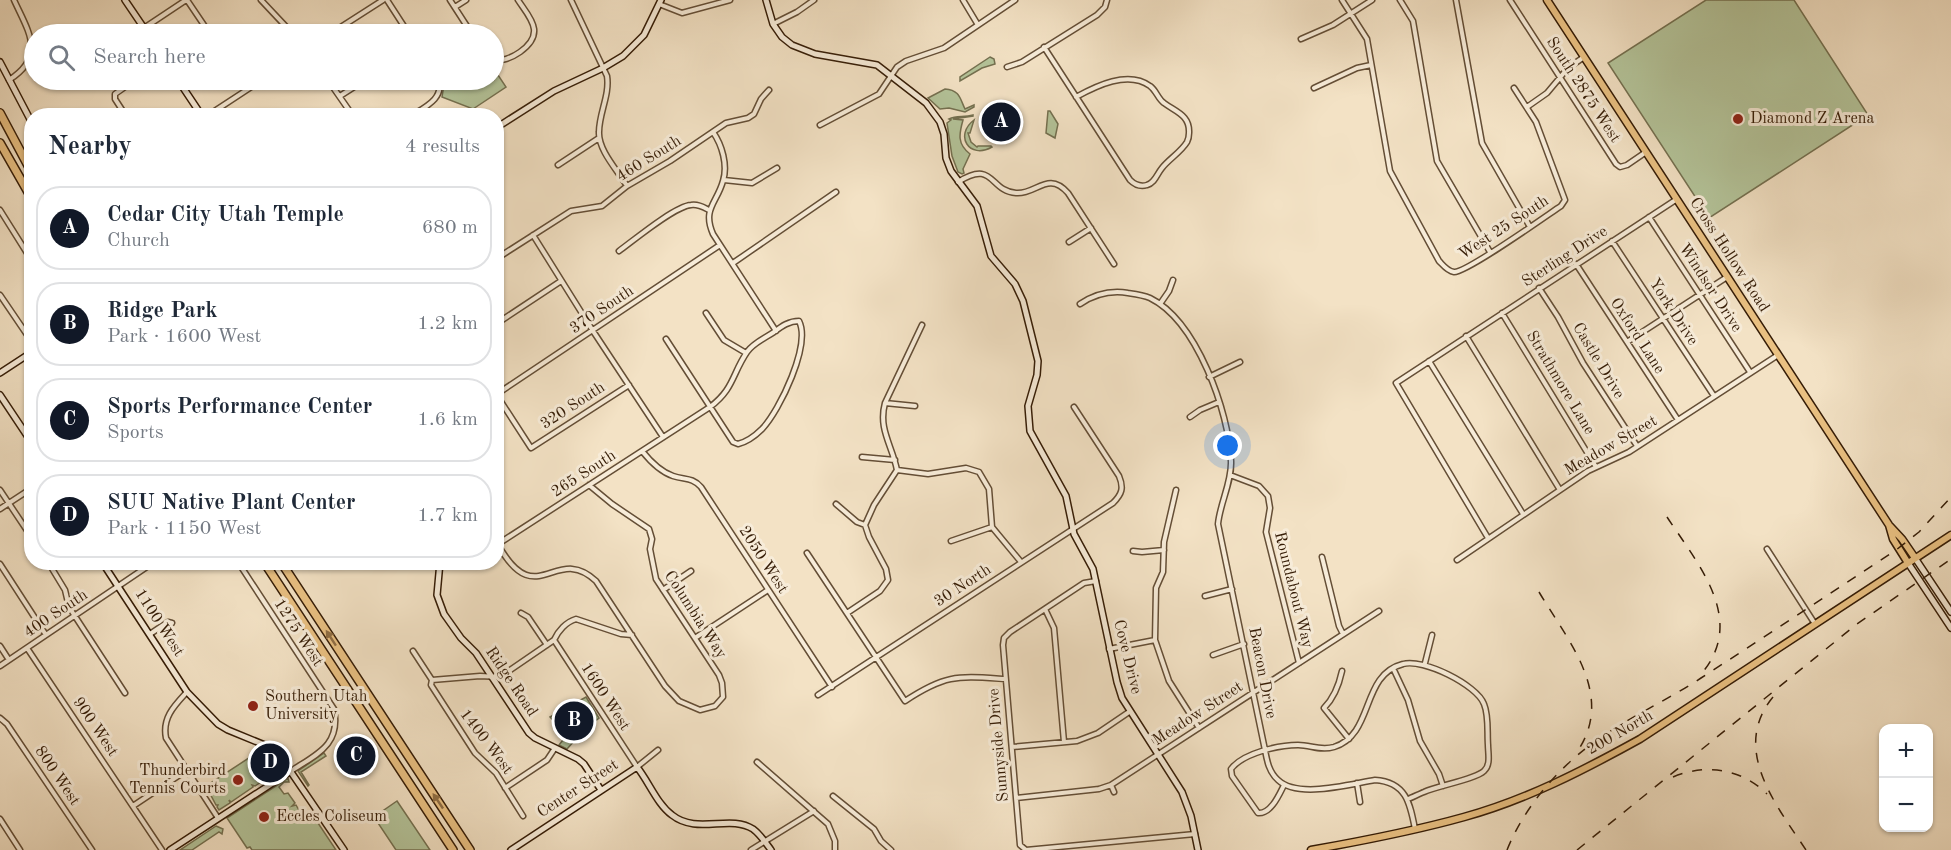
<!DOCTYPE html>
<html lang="en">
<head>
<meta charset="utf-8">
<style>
  :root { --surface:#fff; --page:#f2f2f3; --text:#1f2937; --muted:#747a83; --line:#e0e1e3; --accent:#111827 }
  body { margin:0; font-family:"Old Standard TT",serif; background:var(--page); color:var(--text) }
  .controls { position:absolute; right:18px; bottom:18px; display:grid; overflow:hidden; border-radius:12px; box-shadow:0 2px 4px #0004 }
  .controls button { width:54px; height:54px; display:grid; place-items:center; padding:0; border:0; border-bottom:2px solid var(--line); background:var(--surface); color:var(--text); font:30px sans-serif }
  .you { position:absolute; left:1228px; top:446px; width:21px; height:21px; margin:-15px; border:4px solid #fff; border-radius:50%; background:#1a73e8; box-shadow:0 0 0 9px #1a73e833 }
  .badge { display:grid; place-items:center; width:39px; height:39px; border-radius:50%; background:var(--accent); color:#fff; font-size:20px; font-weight:700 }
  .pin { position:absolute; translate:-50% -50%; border:3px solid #fff; box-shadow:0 2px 6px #0006 }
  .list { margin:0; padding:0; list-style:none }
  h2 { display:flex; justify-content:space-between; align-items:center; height:78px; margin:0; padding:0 24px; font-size:26px }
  h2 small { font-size:20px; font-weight:400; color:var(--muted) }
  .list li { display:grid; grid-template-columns:39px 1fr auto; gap:18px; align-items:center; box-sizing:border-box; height:84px; margin:0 12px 12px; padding:0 12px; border:2px solid var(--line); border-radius:24px }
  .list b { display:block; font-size:22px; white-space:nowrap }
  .list p { margin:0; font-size:20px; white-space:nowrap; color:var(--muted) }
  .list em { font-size:20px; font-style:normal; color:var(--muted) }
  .icon { flex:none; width:33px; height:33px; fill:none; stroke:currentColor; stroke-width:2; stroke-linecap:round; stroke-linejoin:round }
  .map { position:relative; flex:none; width:1951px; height:850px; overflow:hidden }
  .search { position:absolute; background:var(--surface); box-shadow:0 2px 4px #0004; left:24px; top:24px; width:480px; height:66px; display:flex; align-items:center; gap:15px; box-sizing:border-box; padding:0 21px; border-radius:33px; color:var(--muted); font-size:22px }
  .panel { position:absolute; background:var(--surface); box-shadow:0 2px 4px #0004; left:24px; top:108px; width:480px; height:462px; border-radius:24px }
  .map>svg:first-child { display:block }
  .green { fill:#b4c49a; stroke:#747050; stroke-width:1.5 }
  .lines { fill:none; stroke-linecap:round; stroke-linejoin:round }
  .street-casing { stroke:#644e36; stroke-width:7 }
  .secondary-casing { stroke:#351c06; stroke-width:8 }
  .primary-casing { stroke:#351c06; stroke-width:9 }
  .highway-casing { stroke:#351c06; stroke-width:10 }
  .street { stroke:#f7ecd9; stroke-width:4 }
  .secondary { stroke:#f7ecd9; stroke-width:5 }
  .primary { stroke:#eac182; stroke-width:6 }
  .highway { stroke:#eac182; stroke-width:7 }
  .rail { stroke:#351c06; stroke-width:1.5; stroke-dasharray:10 10; stroke-linecap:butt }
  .oneway { fill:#906e44 }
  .poi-dot { fill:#8f2418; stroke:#f7ecd9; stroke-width:2 }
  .labels { text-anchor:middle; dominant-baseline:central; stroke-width:6; stroke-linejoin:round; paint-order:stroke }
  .street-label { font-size:16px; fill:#351c06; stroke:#f7ecd9 }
  .poi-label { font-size:16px; fill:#351c06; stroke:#f7ecd9; text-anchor:start }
</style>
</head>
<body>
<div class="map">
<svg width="1951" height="850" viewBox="0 0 1951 850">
  <rect width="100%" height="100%" fill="#f3e2c5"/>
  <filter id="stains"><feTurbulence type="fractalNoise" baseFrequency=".00333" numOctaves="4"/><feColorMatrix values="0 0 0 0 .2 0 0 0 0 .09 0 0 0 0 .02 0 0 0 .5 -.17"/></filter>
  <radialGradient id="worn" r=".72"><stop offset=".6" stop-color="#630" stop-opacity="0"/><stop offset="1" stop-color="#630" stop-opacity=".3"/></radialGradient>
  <path class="green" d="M1706,0H1794L1868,115L1709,218L1608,63Z
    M990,57L994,59L995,64L982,68L960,81V77Z
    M494,69L506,87L473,109L442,97L444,85L454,80H494Z
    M945,89C960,90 960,99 965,109L974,105V107L965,112L949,108L940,109L928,98Z
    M1048,111H1050L1058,124L1055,138L1046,133Z
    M973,115V116L953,119L963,120C959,134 957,144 970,154L963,169L964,173L962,174L958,172L952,156L947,123L951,120L949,119C957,115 964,118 973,115Z
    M974,120L970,133H968L971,142L977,147L978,146H991L992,147C969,160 954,135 974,120Z
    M586,697L599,718L583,731L567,749L559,745L567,735L550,717Z
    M257,748L273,756L282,768L255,786L252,785L253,787L231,802L229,800L230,803L219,810L217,807L218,805H216L206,786L255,754Z
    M324,753L326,756L301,772L309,785L308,786L298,771Z
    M288,778L289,782H284L279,787L284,794L288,793L295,803L292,806L296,805L300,812L298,815L300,819L318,823L336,850H252L250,847L247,848L227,818Z
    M397,801L430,850H396L374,817Z
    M216,826L223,829L222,834L219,832L192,850H180Z"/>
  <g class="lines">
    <defs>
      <path id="street" d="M187,0L210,34
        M261,0L293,34
        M387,0L409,34
        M450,0L472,34
        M571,0L607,76C610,95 599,113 599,132C598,150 618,171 627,186
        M963,0L978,25
        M1342,0L1367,39L1390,171L1439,261C1443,265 1447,271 1454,272C1466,273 1546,216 1561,206L1565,200L1536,122L1514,88
        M1400,0L1413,21L1437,161L1490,252
        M1456,0L1482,143L1530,227
        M1510,0L1616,164L1620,167L1627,165L1646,152
        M659,4L682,13L730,0
        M455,7L466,0
        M773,24L797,12L814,0
        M144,28L186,0
        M330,34L383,0
        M1301,39L1333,25L1372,0
        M1044,47L1130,180C1134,184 1140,187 1147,185C1155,183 1157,174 1162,168C1169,159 1181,152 1187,142C1189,138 1189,136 1189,133C1190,115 1176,112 1164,103C1158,99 1156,90 1150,86C1128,70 1096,86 1076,97
        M494,60C508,63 536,46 534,29C533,19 523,8 518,0
        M1007,67L1022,62L1097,15L1105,7L1107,0
        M9,80C47,56 28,31 14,0
        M240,80L246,90
        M328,80L353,116
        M1314,88L1357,68L1371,65
        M340,96L365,80
        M1527,107L1547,93L1568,68L1584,57
        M126,116L115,99V94L135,80
        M207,116L262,80
        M411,116C425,107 445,98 438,80
        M820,125L879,94L897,67L906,61L944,48L1015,0
        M713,132C722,145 728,165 723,181C717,203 702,209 713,234L776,331
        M558,165L599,138
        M724,180L752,183L777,168
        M958,182C994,159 989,191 1016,193C1036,195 1048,170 1068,193L1114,264
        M0,210L32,261
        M1649,217L1750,372
        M533,235L593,331L663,437
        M1612,241L1714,396
        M1069,242L1091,228
        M619,251C634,240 675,206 691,205C698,204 703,207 709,210
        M499,257L571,211L602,206L627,186L670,161L726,123L748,118L754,114L761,99L769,90
        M733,263L836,192
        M1576,264L1678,420
        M1539,288L1558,317L1583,363L1637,446
        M0,295L32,342
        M1080,304C1095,294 1110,290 1128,293C1135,294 1143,295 1150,298C1197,321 1229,412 1231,461C1232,482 1220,503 1218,524L1265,750C1267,761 1269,772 1278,780C1298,799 1350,784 1375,780C1406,782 1410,803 1415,829
        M1160,304L1169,291L1173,280
        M706,313L724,340L746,353
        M1502,313L1596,467
        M496,324L561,281
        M1466,336L1560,490
        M1627,342L1727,277
        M1429,361L1523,514
        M1209,377L1240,362
        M496,394L531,448L629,385
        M497,394L720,245
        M885,403L915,406
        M1190,417L1200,410L1219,402
        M642,451C650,461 661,472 673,476C685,480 692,477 701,487L832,687
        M862,457L895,460
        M897,470L928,474L966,468L979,472L989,489L992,527L1021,562
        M1230,475L1259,486L1268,496L1270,508L1266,532L1299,663
        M0,490L32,538
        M1176,490L1164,542L1163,572L1156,588L1155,640L1169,681L1199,728
        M836,504L857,522L865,525
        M0,509L32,488
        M1488,538L1396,383L1677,199
        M496,541C536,616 555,542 596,581L665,686L679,701L700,710L715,706L723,697L722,683L719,675L656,579L650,549L652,539L649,529L612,504L589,485
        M951,541L992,527
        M498,544L710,407C734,389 732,374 747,352C753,343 765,338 774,332C782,326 789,321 799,321C811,345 780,410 762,429C756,435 746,442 738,444L733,442L666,339
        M1767,549L1815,624
        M1133,551L1142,552L1164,550
        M807,553L905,701C946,674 957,676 1005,679
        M1322,557L1339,626L1343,634
        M1457,560L1588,471L1629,452L1778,355
        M48,562L65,590L69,607L125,693
        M238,562L334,709C341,745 317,754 291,771
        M0,564L46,635
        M1096,581L1084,583L1010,632L1004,638L1003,645L1020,845L1026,850L1195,834
        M663,590L691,571
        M1205,596L1232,589
        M1045,609L1054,628L1064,742
        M521,613L528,617L547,645
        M847,613L880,591L888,580L886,569L869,537L865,525L874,505L897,470C892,445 878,429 885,403L922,325
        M150,634L168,622L172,623
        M695,638L768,590
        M554,640L637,767L658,750
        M0,646L9,660
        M27,648L162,850
        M1109,649L1155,640
        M413,651L432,680L431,685L475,753L496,773L523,816
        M1213,655L1244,644
        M1425,663L1432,635
        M0,666L154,562
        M1393,668L1408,700L1420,741L1439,774L1443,786
        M1342,671C1339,685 1334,698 1324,708L1349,739
        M432,680L480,676L500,677L554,640C558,631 566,622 576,619L621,634L632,635
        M187,692C174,706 162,718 166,738L218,818
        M818,695L1113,503C1122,494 1124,488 1119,476L1074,407
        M0,718L7,724L92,850
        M1012,747L1077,741L1098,733L1129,712
        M757,762L828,824L835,841V850
        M1357,783L1360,802
        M1111,785L1114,792
        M1284,785C1279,795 1271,814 1258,813L1232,776L1231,769C1243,753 1279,745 1298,745C1311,745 1320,751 1334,747C1375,734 1360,675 1403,664C1423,658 1477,685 1484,704C1489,716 1487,732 1488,745C1488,753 1491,765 1484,771C1476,779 1437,786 1424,792C1419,794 1413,797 1408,799
        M505,788L547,760L555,748
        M833,796L874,829L881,841L891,850
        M1016,798L1099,789L1111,785L1379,611
        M133,806L187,770
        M0,819L20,850
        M751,850L814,811"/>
      <path id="secondary" d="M125,0L148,34
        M766,0L773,24L782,37L792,45L815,54L877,65L926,103L940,122L944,134L946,158L951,171L977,206L991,256L1015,284L1023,301L1038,361L1037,375L1028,406L1030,431L1066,496L1074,534L1093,569L1117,682L1122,698L1182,792L1191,816L1198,850
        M0,62L32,123
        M178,80L202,116
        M496,128L554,91L603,68L623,56L644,35L661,0
        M0,373L32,352
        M0,395L32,443
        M1915,558L1951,612
        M102,562L187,692L218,724L228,730L272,748L278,753L344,850
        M440,562L437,595L444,614L461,638L476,653L529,733L535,738L578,759L584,764L601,790
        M1908,563L1951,628
        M170,850L291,771
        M511,850L637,767C649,782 657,804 672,815C697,835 730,814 753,829C760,834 766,843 771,850"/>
      <path id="primary" d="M1547,0L1889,525L1902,539L1915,558
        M1889,525L1893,539L1908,563
        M1311,850C1362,841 1414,831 1464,817C1526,800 1584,770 1640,739L1951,535"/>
      <path id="highway" d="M0,113L32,173
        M0,143L32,199
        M264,562L453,850
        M281,562L470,850"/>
    </defs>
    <use href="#street" class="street-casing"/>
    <use href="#secondary" class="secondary-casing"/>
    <use href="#primary" class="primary-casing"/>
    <use href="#highway" class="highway-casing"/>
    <use href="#street" class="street"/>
    <use href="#secondary" class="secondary"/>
    <use href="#primary" class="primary"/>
    <use href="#highway" class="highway"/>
    <path class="rail" d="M1667,517C1697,563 1747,619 1702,673
      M1539,592C1568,641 1616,695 1577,752
      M1773,697C1730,749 1777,806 1806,850
      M1673,777C1706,763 1742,769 1767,794
      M1507,850C1525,805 1562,763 1603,736C1634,715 1669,699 1701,678C1766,636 1831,593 1896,550L1919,532L1951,497
      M1577,850L1857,624L1951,559"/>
  </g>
  <defs><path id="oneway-solid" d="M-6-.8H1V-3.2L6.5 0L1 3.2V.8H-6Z" transform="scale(1.5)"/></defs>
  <g class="oneway">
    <use href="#oneway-solid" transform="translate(331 638) rotate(-123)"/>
    <use href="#oneway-solid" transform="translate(438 801) rotate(-124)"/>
  </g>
  <g class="poi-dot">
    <circle cx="1738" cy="119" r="6"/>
    <circle cx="253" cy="706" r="6"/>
    <circle cx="238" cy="780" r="6"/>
    <circle cx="264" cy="817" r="6"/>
  </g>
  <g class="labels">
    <g class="street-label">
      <text transform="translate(1583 90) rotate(57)">South 2875 West</text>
      <text transform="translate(649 159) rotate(-32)">460 South</text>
      <text transform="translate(1504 228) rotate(-33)">West 25 South</text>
      <text transform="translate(1729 255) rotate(57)">Cross Hollow Road</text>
      <text transform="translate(1565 257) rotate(-33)">Sterling Drive</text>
      <text transform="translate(1710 288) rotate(57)">Windsor Drive</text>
      <text transform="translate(602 310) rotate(-34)">370 South</text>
      <text transform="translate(1673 312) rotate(57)">York Drive</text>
      <text transform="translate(1637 336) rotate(57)">Oxford Lane</text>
      <text transform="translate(1598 361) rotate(59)">Castle Drive</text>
      <text transform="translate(1560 383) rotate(59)">Strathmore Lane</text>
      <text transform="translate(573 406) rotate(-33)">320 South</text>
      <text transform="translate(1611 446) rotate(-30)">Meadow Street</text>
      <text transform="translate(584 474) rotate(-33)">265 South</text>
      <text transform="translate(763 560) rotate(57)">2050 West</text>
      <text transform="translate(963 586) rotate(-33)">30 North</text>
      <text transform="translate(1293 590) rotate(76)">Roundabout Way</text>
      <text transform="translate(56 614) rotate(-34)">400 South</text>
      <text transform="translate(695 615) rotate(57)">Columbia Way</text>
      <text transform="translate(159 623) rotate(57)">1100 West</text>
      <text transform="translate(298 633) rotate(57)">1275 West</text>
      <text transform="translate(1127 657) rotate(76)">Cove Drive</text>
      <text transform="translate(1262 673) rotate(79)">Beacon Drive</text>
      <text transform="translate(511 682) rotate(56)">Ridge Road</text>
      <text transform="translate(605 697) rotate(57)">1600 West</text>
      <text transform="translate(1198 714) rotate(-33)">Meadow Street</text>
      <text transform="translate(95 727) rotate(56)">900 West</text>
      <text transform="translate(1620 733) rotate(-30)">200 North</text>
      <text transform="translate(486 742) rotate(53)">1400 West</text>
      <text transform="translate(999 745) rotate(-95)">Sunnyside Drive</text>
      <text transform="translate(57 776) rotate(56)">800 West</text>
      <text transform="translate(578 789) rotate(-33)">Center Street</text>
    </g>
    <g class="poi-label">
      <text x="1750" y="119">Diamond Z Arena</text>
      <text x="265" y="697">Southern Utah<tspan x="265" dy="18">University</tspan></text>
      <text x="226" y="771" text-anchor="end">Thunderbird<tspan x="226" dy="18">Tennis Courts</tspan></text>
      <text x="276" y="817">Eccles Coliseum</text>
    </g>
  </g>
  <rect width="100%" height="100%" filter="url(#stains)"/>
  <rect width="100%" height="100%" fill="url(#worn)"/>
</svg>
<div class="controls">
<button>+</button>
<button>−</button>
</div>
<div class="you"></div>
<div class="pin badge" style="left:1001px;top:122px">A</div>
<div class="pin badge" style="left:574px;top:721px">B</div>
<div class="pin badge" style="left:356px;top:756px">C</div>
<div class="pin badge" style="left:270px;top:763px">D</div>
<div class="search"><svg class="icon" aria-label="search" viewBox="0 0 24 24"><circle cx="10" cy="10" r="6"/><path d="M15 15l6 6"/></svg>Search here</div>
<section class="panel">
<h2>Nearby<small>4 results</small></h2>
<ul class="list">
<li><span class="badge">A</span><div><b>Cedar City Utah Temple</b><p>Church</p></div><em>680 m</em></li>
<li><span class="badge">B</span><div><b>Ridge Park</b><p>Park · 1600 West</p></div><em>1.2 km</em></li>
<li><span class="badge">C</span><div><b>Sports Performance Center</b><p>Sports</p></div><em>1.6 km</em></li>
<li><span class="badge">D</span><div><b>SUU Native Plant Center</b><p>Park · 1150 West</p></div><em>1.7 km</em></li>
</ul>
</section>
</div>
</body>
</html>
